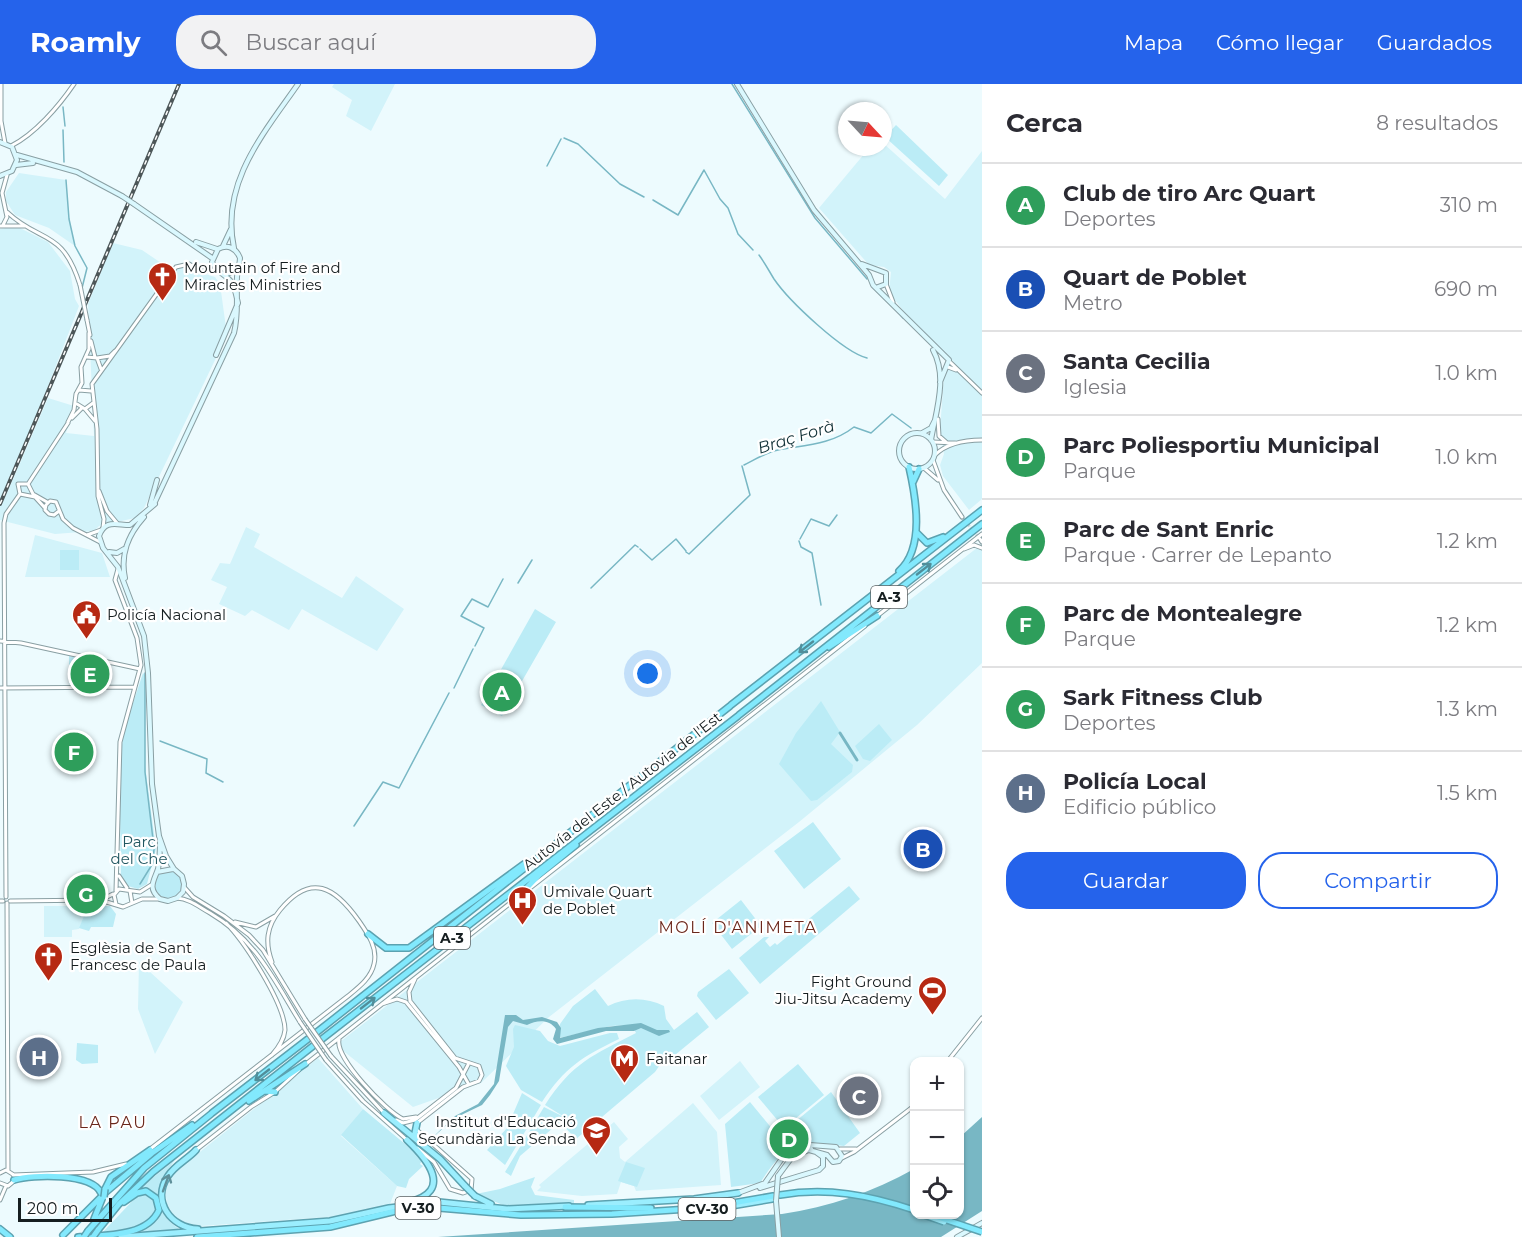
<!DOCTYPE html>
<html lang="es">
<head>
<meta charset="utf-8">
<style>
  :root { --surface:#fff; --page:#f2f2f3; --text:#2b2b33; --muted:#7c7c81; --line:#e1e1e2; --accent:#2563eb }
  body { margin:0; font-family:Montserrat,sans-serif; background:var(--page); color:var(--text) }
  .controls { position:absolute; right:18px; bottom:18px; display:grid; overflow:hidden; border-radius:12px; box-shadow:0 2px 4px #0004 }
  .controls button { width:54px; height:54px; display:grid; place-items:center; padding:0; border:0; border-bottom:2px solid var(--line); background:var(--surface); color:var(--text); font:30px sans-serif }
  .compass { position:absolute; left:838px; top:18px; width:54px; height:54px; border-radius:50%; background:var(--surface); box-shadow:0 2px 4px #0004; rotate:116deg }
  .scale { position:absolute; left:18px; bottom:15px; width:94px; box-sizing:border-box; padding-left:6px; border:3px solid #161e20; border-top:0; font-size:16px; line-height:21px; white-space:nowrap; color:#161e20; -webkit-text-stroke:4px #fff; paint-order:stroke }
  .you { position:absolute; left:648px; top:590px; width:21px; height:21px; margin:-15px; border:4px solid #fff; border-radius:50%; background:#1a73e8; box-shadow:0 0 0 9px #1a73e833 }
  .badge { display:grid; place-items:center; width:39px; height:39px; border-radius:50%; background:var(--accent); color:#fff; font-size:20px; font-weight:700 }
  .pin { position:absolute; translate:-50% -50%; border:3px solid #fff; box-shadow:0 2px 6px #0006 }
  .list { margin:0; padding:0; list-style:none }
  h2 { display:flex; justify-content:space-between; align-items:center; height:78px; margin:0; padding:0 24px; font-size:26px }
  h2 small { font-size:20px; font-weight:400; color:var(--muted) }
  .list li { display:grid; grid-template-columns:39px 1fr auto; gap:18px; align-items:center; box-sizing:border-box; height:84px; padding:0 24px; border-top:2px solid var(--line) }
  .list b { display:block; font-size:22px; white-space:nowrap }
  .list p { margin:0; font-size:20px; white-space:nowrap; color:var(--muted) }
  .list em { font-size:20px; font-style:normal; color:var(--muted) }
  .actions { display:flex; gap:12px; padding:18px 24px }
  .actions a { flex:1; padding:14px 0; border:2px solid var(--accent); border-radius:24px; text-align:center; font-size:21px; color:var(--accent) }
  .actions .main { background:var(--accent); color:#fff }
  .icon { flex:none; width:33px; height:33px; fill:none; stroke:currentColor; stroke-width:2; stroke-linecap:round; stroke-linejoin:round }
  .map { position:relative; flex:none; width:982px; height:1153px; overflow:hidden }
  header { display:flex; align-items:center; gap:36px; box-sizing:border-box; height:84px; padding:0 30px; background:var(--accent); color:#fff }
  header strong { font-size:28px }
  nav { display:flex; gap:33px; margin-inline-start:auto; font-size:21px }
  .search { width:420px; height:54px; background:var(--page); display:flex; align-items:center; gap:15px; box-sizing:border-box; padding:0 21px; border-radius:24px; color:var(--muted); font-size:22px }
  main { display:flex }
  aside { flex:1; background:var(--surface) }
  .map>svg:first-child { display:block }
  .built { fill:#d2f3fa }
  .green { fill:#bbecf6 }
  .water { fill:#78b7c4 }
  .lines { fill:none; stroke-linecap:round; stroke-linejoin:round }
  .stream { stroke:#78b7c4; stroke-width:1.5 }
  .canal { stroke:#78b7c4; stroke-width:3 }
  .tertiary-tunnel { stroke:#cddadd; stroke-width:3; stroke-dasharray:3 1.5; stroke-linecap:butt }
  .tertiary-casing { stroke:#899fa3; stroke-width:5 }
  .secondary-casing { stroke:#899fa3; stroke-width:6 }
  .trunk-casing { stroke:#5ca2b0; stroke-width:8 }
  .motorway-casing { stroke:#5ca2b0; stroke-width:8 }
  .tertiary { stroke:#fff; stroke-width:3 }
  .secondary { stroke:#daf8fe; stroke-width:4 }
  .trunk { stroke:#9beefe; stroke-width:5 }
  .motorway { stroke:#82e9fd; stroke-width:5 }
  .rail-casing { stroke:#4d5759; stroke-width:4 }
  .rail { stroke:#fff; stroke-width:1.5; stroke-dasharray:4.5; stroke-linecap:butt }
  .tertiary-bridge-casing { stroke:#899fa3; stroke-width:5; stroke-linecap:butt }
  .secondary-bridge-casing { stroke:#899fa3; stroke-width:6; stroke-linecap:butt }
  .trunk-bridge-casing { stroke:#5ca2b0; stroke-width:8; stroke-linecap:butt }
  .motorway-bridge-casing { stroke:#5ca2b0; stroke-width:8; stroke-linecap:butt }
  .tertiary-bridge { stroke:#fff; stroke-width:3 }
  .secondary-bridge { stroke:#daf8fe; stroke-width:4 }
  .trunk-bridge { stroke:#9beefe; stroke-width:5 }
  .motorway-bridge { stroke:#82e9fd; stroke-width:5 }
  .oneway { stroke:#518e9a }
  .oneway2 { stroke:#5f909a }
  .labels { text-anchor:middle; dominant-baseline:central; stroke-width:4.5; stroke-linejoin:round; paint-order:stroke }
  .shield { fill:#fff; stroke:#5c6263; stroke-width:1.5 }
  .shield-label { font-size:14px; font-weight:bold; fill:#161e20 }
  .poi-label { font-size:15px; fill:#161e20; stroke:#fff; text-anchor:start }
  .street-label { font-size:15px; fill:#161e20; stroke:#fff }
  .park-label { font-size:15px; fill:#215761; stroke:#fff }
  .water-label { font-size:16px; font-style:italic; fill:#0f2f35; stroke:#fff }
  .neighbourhood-label { font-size:16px; letter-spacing:1.5px; fill:#6b271b; stroke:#fff }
</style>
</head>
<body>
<header>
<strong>Roamly</strong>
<div class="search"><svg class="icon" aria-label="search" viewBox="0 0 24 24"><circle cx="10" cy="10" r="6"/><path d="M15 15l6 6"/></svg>Buscar aquí</div>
<nav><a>Mapa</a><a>Cómo llegar</a><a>Guardados</a></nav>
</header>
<main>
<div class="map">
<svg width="982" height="1153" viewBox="0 0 982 1153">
  <rect width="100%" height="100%" fill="#edfbfe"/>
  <path class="built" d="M334,0H395L371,47L346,32L352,16L332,3Z
    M883,59L945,115L982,67V415L969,426L943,392L940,381L944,370L940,346L944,291L954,278L907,232L889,208L891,188L884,183L869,181L819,124L870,63H883Z
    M19,89L66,96L69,135L75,162L49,144L15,131L6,117V108Z
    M16,142L48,158L70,187L75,215L79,222L5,414L48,314L74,322L66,349L94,352L88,220L113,159L142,166L170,185L182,183L215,193L220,200L227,251L144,424L135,434L99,442L94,447L55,450L0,436V145Z
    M246,443L260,450L254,463L342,514L356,492L404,525L377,567L302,525L289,546L252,526L245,532L219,520L227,503L211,496L220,479L230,480Z
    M35,451L102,469L110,493H25Z
    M982,460V579L917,641L799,738L549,933L481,999L413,1023L336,961Z
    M44,822H88L79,845L72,846V853H44Z
    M139,878L183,918L155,970L138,925Z
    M318,974L363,1025L341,1052L397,1102L390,1120L343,1132L201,1142L185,1140L174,1132L167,1120L165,1105L171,1091Z
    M740,977L760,1003L719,1036L700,1012Z
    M693,1019L717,1048L721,1101L636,1107L634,1102L621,1098L617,1110L582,1112L537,1107L541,1103L539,1101L614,1038L628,1055L619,1063L620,1074L625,1078Z"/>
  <path class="green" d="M896,41L948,91L939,102L885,53Z
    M60,466H79V486H60Z
    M535,525L556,538L502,632L481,621Z
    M69,572L111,581V599L69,600Z
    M143,589L145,591V682L156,765L147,800L138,805L128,802L121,792L119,679L125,643Z
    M821,617L840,648L831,660L853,681L852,688L817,716L811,717L779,680L796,649Z
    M879,640L892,656L870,677L863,675L855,662Z
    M67,653H81V683H67Z
    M813,738L841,775L804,805L774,767Z
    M154 800a14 14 0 1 1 28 0a14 14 0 1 1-28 0Z
    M849,802L860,815L760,900L739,874L764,853H769L765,857L770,863L775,859L777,861Z
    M741,816L761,842L732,865L712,839Z
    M88,822H110L116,830L113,843H91L89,847L79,844Z
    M729,885L749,909L716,936L697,912L698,908Z
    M595,905L608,922C626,913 646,913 664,922L666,935L674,946L697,928L709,943L675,971L664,975L655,988L576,1055L560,1038L520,1072L511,1092L505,1088L544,1023L566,1034L545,1021C572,979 593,971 636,949L632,941L611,942L559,954L560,940L573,922Z
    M515,941L540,947L548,957L560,962L610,949H617L619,955C582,973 565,983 542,1018L521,1006L506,982L514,963L513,945Z
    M77,959L98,961V979L82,980L76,976Z
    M798,980L824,1011L784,1044L758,1013Z
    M831,1008L860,1049L844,1062C795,1056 787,1058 760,1099L731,1103L725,1040L750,1018L778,1052Z
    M522,1009L541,1021L505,1081L487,1066L507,1044Z
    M363,1025L423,1075L420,1080L423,1082L409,1095L406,1104L397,1102L341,1051Z
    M175,1076C162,1093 152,1113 166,1133C170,1139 176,1142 180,1146L141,1148L156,1136L161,1125C160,1112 152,1105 139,1105Z
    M626,1078L645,1084L637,1103L618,1097Z
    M535,1093L531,1103L535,1111L574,1116V1120L503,1121L476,1110L500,1105Z
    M140,1109L152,1113C170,1142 119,1147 101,1150Z"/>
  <path class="water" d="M505,931H516L523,936L542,933L557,938L561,944L560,954L598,944L641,939L657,946H669L670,948L659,952L641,944L634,947H606L557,960L553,955L556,945C549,935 537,936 527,941L513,937L508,943L499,997L490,1011L482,1021L455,1034L432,1054L455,1032L478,1020L494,1000Z
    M982,1033V1127L941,1153H438L782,1130C829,1123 873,1108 914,1085V1130H960V1053Z"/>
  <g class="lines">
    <path class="stream" d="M732,0L815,134L867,195
      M63,23L65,42
      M63,46L64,78
      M564,54L578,60L620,100L644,113
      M547,82L561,55
      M66,96L69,135L75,162L87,184L82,204
      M653,116L678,131L704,86L720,115L728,124L738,150L753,166
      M759,171C765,179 769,187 774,195C789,217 843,268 867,274
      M898,228L903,234
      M744,381C754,376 767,368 778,366C805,361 831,361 854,343L871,349L892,330L911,344
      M800,455L811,435L829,442L837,431
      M799,457L801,463L812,469L821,521
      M640,465L652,476L676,455L686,467
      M686,468L689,470L750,411L742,382
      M518,499L532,476
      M591,504L635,461L638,463
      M475,562L484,544L461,532L472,515L488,523L503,495
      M454,604L473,565
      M160,657L207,675L206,689L223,698
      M354,742L383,698L399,704L449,609
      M140,800L153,779L154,764L145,688V589"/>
    <path class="canal" d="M840,649L857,676"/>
    <path class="tertiary-tunnel" d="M962,433L979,454"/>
    <defs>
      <path id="tertiary" d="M1,0V37L5,59
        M11,62C35,50 59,22 74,0
        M7,128C41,160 62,144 80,201
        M3,141L7,133L2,109L7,91
        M0,142H25
        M886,200L893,218
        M87,236L90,251
        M91,257L95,273
        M87,273L97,274L101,285
        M97,274L110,272L115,267
        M950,278L982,309
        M948,283L956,286
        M79,306L91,307
        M77,320L85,325L93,319
        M85,325L95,337
        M72,334L82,324
        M938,335L939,352L947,359
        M68,338L74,326L76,310L82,299L81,283L89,265V249
        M933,358L955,359
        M935,371C947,359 966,356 982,356
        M933,376L944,406L962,433
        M924,384L938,396
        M28,400L68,339
        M28,400L33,410L47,418
        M99,407L107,427L117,439
        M20,410L35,413L45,424
        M20,410L18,400H28
        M59,427L54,431L49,430L45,426L46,421L50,417L56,418L63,435L73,444L100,458
        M103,444L104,435L98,412L97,345L92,300L176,183L189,180L201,187L217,186
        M87,451L101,446
        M980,455L982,458
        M964,465L974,461L982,464
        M877,532L982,450
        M0,557L21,559L140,585
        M0,604L135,603
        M119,792L127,804
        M184,803L193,813L224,832
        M530,804L865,542
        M116,807L120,658L141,581L137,554L115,496L118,485
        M130,807L132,819
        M6,813L4,439L6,430L20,410
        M177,814C190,815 199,823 210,829C256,856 273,894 300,938
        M101,816L113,810
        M0,817H3
        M10,817L100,816L123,823L142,815H160
        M7,819L8,1086
        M116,820L114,811L119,805L140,808L151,801
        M224,832L249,851L263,866L305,935
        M235,838L256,843L275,832
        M226,839C244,857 285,920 285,946C284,956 279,963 272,971
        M415,895L409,908L410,917L455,974L479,982L482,991L479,997L463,1003L417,1039
        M382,920L397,915L406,918L459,983L468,999
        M339,956C335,974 386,1027 403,1035L416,1033
        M331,972L385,1030
        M326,976L363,1017L407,1056
        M947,978L982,934
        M306,980L518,813
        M396,1036L403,1039L415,1036L456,1004L468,981
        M417,1046L472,1095L471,1106L463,1109L450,1105L434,1078L417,1064
        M840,1065H856
        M149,1066L348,912C359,903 371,894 374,880C378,864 368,850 359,837C335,803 311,788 280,826C266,843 265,859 272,878
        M196,1066L251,1023L275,1008L299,986
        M842,1074L854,1068L914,1022
        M0,1089L6,1086L14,1091
        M13,1091L93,1088L126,1080
        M0,1099L8,1102L14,1097
        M0,1116L6,1102"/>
      <path id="secondary" d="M737,0L814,126L869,191L873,201L949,276L940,298
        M0,58L12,63L17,76L12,87L0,92
        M17,71L77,88L122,112
        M16,81L33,79
        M134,120L212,174
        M196,158L217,165
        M223,162L231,145
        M234,164C220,99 264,49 298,0
        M862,180L886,189V200L878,203
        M227,190L238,185
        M899 367a18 18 0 1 1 36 0a18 18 0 1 1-36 0Z
        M922,349L931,344L935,336
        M931,356C936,327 948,293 933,266
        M154,420L234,249C239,229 236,213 237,193C237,186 240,181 240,174C236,164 228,160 218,165L212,178L217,186C234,198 233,197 238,219L216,271
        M155,420L130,441C116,441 105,435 99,452L103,464L118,483L144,552L148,589L152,700L159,752L166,772L174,785L182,792L184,800L183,808L177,814L168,817L160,815C147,804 154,797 158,785C160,775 160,765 160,755
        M150,421L157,396
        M109,468L117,469L124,465
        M125,494C120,470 128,451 144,433
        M157,788L173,785
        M778,1092L792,1073L811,1065
        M760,1104L819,1086L823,1082V1073L816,1068
        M738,1109L765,1099L783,1073L799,1063L810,1061L836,1063L842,1072L839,1077L833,1078L827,1071L809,1066
        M776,1117L779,1153
        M957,1153L982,1139"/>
      <path id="trunk" d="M384,1029L440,1075L465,1102
        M417,1039L415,1049L419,1056
        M407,1056C427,1075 454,1107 409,1118
        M196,1066C188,1075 175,1081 168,1092C151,1117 171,1144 198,1145
        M475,1112L491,1120
        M588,1121L694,1115L738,1109
        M731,1122L772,1115
        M121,1153L330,1137L389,1124L439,1118L507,1125L569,1122"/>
      <path id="motorway" d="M913,398L919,385
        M917,449L927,459L943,453
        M899,487C925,464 916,414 909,383
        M829,563L877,532
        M731,621L982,426
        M739,631L982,440
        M517,814L539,791L576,761
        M368,850L386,864H409L524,780
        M317,948L730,622
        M322,955L738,632
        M265,1007L275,1008
        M249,1017L305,980
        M212,1029L308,955
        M14,1096C33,1090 92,1089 101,1109
        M105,1105L111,1093L150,1066
        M106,1108L152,1069L192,1041
        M780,1111C827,1103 869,1111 914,1126
        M565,1123L651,1124
        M94,1135L102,1115
        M0,1145L10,1153
        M98,1146L119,1120L153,1088L313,962
        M88,1147L144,1084L211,1030
        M63,1151L100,1114
        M78,1153C105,1151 147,1153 159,1126L156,1114L146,1107L137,1109L124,1118
        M197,1153L330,1143L396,1127L427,1123L521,1131L612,1130L704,1124L773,1112"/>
    </defs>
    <use href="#tertiary" class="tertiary-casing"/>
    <use href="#secondary" class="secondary-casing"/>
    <use href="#trunk" class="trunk-casing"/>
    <use href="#motorway" class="motorway-casing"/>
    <use href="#tertiary" class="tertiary"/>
    <use href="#secondary" class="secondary"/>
    <use href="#trunk" class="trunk"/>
    <use href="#motorway" class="motorway"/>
    <defs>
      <path id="rail" d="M0,420L179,0"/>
    </defs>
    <use href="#rail" class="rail-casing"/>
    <use href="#rail" class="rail"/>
    <defs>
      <path id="tertiary-bridge" d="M80,201L87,236
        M305,935L331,972
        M300,938L326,976"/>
      <path id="secondary-bridge" d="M122,112L134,120
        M776,1117L778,1092"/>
      <path id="trunk-bridge" d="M465,1102L475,1112
        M921,1130L944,1138"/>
      <path id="motorway-bridge" d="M104,1113L105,1105
        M929,1130L982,1148
        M84,1153L88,1147
        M93,1153L98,1146"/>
    </defs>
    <use href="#tertiary-bridge" class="tertiary-bridge-casing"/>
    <use href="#secondary-bridge" class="secondary-bridge-casing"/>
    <use href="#trunk-bridge" class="trunk-bridge-casing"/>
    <use href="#motorway-bridge" class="motorway-bridge-casing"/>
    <use href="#tertiary-bridge" class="tertiary-bridge"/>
    <use href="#secondary-bridge" class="secondary-bridge"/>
    <use href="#trunk-bridge" class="trunk-bridge"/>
    <use href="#motorway-bridge" class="motorway-bridge"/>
  </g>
  <defs><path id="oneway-shaft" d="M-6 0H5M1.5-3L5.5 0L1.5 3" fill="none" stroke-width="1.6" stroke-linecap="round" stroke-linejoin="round" transform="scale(1.5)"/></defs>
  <g class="oneway">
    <use href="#oneway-shaft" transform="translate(924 485) rotate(-38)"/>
    <use href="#oneway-shaft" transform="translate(806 563) rotate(142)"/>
    <use href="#oneway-shaft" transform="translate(368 919) rotate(-38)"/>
    <use href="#oneway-shaft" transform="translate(262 991) rotate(142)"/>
  </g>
  <use class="oneway2" href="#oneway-shaft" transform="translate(166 1099) rotate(-70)"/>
  <defs>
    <symbol id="church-pin" viewBox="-11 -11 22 30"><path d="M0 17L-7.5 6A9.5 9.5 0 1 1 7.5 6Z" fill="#b62913" stroke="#fff"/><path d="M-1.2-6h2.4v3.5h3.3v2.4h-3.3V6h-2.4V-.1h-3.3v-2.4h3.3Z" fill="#fff"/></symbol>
    <symbol id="civic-pin" viewBox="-11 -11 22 30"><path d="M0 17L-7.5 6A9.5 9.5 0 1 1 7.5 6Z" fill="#b62913" stroke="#fff"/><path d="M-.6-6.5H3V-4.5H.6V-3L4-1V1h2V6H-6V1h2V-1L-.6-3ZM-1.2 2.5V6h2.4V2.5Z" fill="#fff"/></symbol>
    <symbol id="hospital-pin" viewBox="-11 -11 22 30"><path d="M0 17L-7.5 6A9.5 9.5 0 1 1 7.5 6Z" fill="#b62913" stroke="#fff"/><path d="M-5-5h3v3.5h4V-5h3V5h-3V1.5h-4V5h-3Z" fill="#fff"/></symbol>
    <symbol id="stadium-pin" viewBox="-11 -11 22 30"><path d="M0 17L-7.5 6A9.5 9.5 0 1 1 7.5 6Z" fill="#b62913" stroke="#fff"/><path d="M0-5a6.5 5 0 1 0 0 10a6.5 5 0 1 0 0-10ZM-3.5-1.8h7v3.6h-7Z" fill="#fff"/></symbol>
    <symbol id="metro-pin" viewBox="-11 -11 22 30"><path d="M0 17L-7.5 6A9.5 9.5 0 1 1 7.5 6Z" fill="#b62913" stroke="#fff"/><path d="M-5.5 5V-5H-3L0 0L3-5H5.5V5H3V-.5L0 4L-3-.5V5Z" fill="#fff"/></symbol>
    <symbol id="school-pin" viewBox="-11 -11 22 30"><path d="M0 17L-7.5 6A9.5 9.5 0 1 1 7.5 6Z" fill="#b62913" stroke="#fff"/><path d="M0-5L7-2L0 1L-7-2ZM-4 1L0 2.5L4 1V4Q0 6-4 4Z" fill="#fff"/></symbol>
  </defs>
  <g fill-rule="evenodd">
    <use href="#church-pin" x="146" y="176" width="33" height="45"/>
    <use href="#civic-pin" x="70" y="514" width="33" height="45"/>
    <use href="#hospital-pin" x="506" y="800" width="33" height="45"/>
    <use href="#church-pin" x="32" y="856" width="33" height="45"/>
    <use href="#stadium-pin" x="916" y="890" width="33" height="45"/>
    <use href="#metro-pin" x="608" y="958" width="33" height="45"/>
    <use href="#school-pin" x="580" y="1030" width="33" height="45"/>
  </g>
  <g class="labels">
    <g class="shield">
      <rect x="871" y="502" width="36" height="22" rx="4.5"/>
      <rect x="434" y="843" width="36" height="22" rx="4.5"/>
      <rect x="395.5" y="1113" width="45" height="22" rx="4.5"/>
      <rect x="678.5" y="1114" width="57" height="22" rx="4.5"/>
    </g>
    <g class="shield-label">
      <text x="889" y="513">A-3</text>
      <text x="452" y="854">A-3</text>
      <text x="418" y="1124">V-30</text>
      <text x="707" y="1125">CV-30</text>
    </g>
    <g class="poi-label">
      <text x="184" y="183">Mountain of Fire and<tspan x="184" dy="17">Miracles Ministries</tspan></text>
      <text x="107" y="530">Policía Nacional</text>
      <text x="543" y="807">Umivale Quart<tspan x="543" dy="17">de Poblet</tspan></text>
      <text x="70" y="863">Esglèsia de Sant<tspan x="70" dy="17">Francesc de Paula</tspan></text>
      <text x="912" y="897" text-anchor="end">Fight Ground<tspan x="912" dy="17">Jiu-Jitsu Academy</tspan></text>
      <text x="646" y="974">Faitanar</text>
      <text x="576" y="1037" text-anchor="end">Institut d'Educació<tspan x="576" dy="17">Secundària La Senda</tspan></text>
    </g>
    <g class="street-label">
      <text transform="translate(622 707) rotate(-38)">Autovía del Este / Autovia de l'Est</text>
    </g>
    <g class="park-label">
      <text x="139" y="757">Parc<tspan x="139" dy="17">del Che</tspan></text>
    </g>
    <g class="water-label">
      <text transform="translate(796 353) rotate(-17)">Braç Forà</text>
    </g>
    <g class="neighbourhood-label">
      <text x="738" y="843">MOLÍ D'ANIMETA</text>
      <text x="113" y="1038">LA PAU</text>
    </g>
  </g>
</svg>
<div class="controls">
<button>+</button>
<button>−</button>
<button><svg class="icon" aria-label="locate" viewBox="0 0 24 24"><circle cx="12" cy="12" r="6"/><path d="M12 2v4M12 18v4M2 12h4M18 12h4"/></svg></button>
</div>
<svg class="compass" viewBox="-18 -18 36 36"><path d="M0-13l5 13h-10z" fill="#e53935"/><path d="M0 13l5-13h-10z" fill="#7c7c81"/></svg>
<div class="scale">200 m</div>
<div class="you"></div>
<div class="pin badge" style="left:502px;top:608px;background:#2e9e5b">A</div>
<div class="pin badge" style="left:923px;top:765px;background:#1a4fb4">B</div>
<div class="pin badge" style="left:859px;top:1012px;background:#6b7280">C</div>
<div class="pin badge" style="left:789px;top:1055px;background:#2e9e5b">D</div>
<div class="pin badge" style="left:90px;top:590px;background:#2e9e5b">E</div>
<div class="pin badge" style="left:74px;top:668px;background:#2e9e5b">F</div>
<div class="pin badge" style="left:86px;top:810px;background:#2e9e5b">G</div>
<div class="pin badge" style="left:39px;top:973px;background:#5c6f8a">H</div>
</div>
<aside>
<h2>Cerca<small>8 resultados</small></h2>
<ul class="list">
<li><span class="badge" style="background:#2e9e5b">A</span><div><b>Club de tiro Arc Quart</b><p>Deportes</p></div><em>310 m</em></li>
<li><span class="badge" style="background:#1a4fb4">B</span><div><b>Quart de Poblet</b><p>Metro</p></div><em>690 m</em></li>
<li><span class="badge" style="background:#6b7280">C</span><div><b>Santa Cecilia</b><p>Iglesia</p></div><em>1.0 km</em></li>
<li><span class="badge" style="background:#2e9e5b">D</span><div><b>Parc Poliesportiu Municipal</b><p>Parque</p></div><em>1.0 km</em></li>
<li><span class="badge" style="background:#2e9e5b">E</span><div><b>Parc de Sant Enric</b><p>Parque · Carrer de Lepanto</p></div><em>1.2 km</em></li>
<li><span class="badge" style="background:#2e9e5b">F</span><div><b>Parc de Montealegre</b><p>Parque</p></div><em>1.2 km</em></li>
<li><span class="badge" style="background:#2e9e5b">G</span><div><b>Sark Fitness Club</b><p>Deportes</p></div><em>1.3 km</em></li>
<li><span class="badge" style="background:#5c6f8a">H</span><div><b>Policía Local</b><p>Edificio público</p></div><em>1.5 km</em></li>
</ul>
<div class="actions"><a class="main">Guardar</a><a>Compartir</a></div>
</aside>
</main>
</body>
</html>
